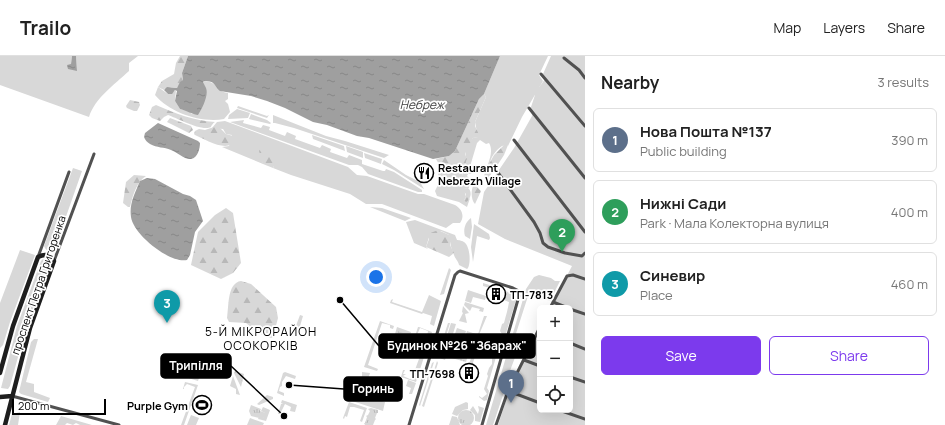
<!DOCTYPE html>
<html lang="en">
<head>
<meta charset="utf-8">
<style>
  :root { --surface:#fff; --page:#f6f6f6; --text:#222; --muted:#767676; --line:#e0e0e0; --accent:#7c3aed }
  body { margin:0; font-family:Manrope,sans-serif; background:var(--page); color:var(--text) }
  .controls { position:absolute; right:12px; bottom:12px; display:grid; overflow:hidden; border-radius:6px; box-shadow:0 4px 16px #0002 }
  .controls button { width:36px; height:36px; display:grid; place-items:center; padding:0; border:0; border-bottom:1px solid var(--line); background:var(--surface); color:var(--text); font:20px sans-serif }
  .scale { position:absolute; left:12px; bottom:10px; width:94px; box-sizing:border-box; padding-left:4px; border:2px solid #000; border-top:0; font-size:11px; line-height:14px; white-space:nowrap; color:#000; -webkit-text-stroke:3px #fff; paint-order:stroke }
  .you { position:absolute; left:376px; top:221px; width:14px; height:14px; margin:-10px; border:3px solid #fff; border-radius:50%; background:#1a73e8; box-shadow:0 0 0 6px #1a73e833 }
  .badge { display:grid; place-items:center; width:26px; height:26px; border-radius:50%; background:var(--accent); color:#fff; font-size:13px; font-weight:700 }
  .pin { position:absolute; translate:-50% -33px; filter:drop-shadow(0 1px 2px #0008) }
  .pin::after { content:''; position:absolute; top:21px; width:14px; height:12px; background:inherit; clip-path:polygon(0 0,100% 0,50% 100%) }
  .list { margin:0; padding:0; list-style:none }
  h2 { display:flex; justify-content:space-between; align-items:center; height:52px; margin:0; padding:0 16px; font-size:17px }
  h2 small { font-size:13px; font-weight:400; color:var(--muted) }
  .list li { display:grid; grid-template-columns:26px 1fr auto; gap:12px; align-items:center; box-sizing:border-box; height:64px; margin:0 8px 8px; padding:0 8px; border:1px solid var(--line); border-radius:6px }
  .list b { display:block; font-size:15px; white-space:nowrap }
  .list p { margin:0; font-size:13px; white-space:nowrap; color:var(--muted) }
  .list em { font-size:13px; font-style:normal; color:var(--muted) }
  .actions { display:flex; gap:8px; padding:12px 16px }
  .actions a { flex:1; padding:9px 0; border:1px solid var(--accent); border-radius:6px; text-align:center; font-size:14px; color:var(--accent) }
  .actions .main { background:var(--accent); color:#fff }
  .icon { flex:none; width:22px; height:22px; fill:none; stroke:currentColor; stroke-width:2; stroke-linecap:round; stroke-linejoin:round }
  .map { position:relative; flex:none; width:585px; height:369px; overflow:hidden }
  header { display:flex; align-items:center; gap:24px; box-sizing:border-box; height:56px; padding:0 20px; background:var(--surface); border-bottom:1px solid var(--line) }
  header strong { font-size:19px }
  nav { display:flex; gap:22px; margin-inline-start:auto; font-size:14px }
  main { display:flex }
  aside { flex:1; background:var(--surface) }
  .map>svg:first-child { display:block }
  .green { fill:#d8d8d8 }
  .forest { fill:url(#forest-firs) }
  .park { fill:url(#park-tufts) }
  .water { fill:url(#water-ripples) }
  .lines { fill:none; stroke-linecap:round; stroke-linejoin:round }
  .street { stroke:#515151; stroke-width:3 }
  .secondary { stroke:#1e1e1e; stroke-width:4.5 }
  .labels { text-anchor:middle; dominant-baseline:central; stroke-width:3.5; stroke-linejoin:round; paint-order:stroke }
  .poi-label { font-size:11px; font-weight:bold; fill:#000; stroke:#fff; text-anchor:start }
  .street-label { font-size:11px; fill:#000; stroke:#fff }
  .water-label { font-size:12px; font-style:italic; fill:#404040; stroke:#fff }
  .neighbourhood-label { font-size:12px; letter-spacing:1px; fill:#000; stroke:#fff }
  .leader { fill:none; stroke:#000; stroke-width:1.5 }
  .callout-dot { fill:#000; stroke:#fff; stroke-width:1.5 }
  .callout { fill:#000; stroke:#000; stroke-width:1.5 }
  .callout-label { font-size:12px; text-anchor:middle; font-weight:bold; fill:#fff }
</style>
</head>
<body>
<header>
<strong>Trailo</strong>
<nav><a>Map</a><a>Layers</a><a>Share</a></nav>
</header>
<main>
<div class="map">
<svg width="585" height="369" viewBox="0 0 585 369">
  <defs>
    <pattern id="forest-firs" width="22" height="20" patternUnits="userSpaceOnUse"><rect width="22" height="20" fill="#d8d8d8"/><path d="M5 1l3.5 6h-7zM16 11l3.5 6h-7z" fill="#b8b8b8"/></pattern>
    <pattern id="park-tufts" width="24" height="20" patternUnits="userSpaceOnUse"><rect width="24" height="20" fill="#d8d8d8"/><path d="M3 7l-1-3M5 7V3M7 7l1-3M15 17l-1-3M17 17v-4M19 17l1-3" fill="none" stroke="#b8b8b8"/></pattern>
    <pattern id="water-ripples" width="26" height="14" patternUnits="userSpaceOnUse"><rect width="26" height="14" fill="#9f9f9f"/><path d="M2 4q2-2 4 0t4 0M15 11q2-2 4 0t4 0" fill="none" stroke="#878787"/></pattern>
  </defs>
  <rect width="100%" height="100%" fill="#fff"/>
  <path class="green" d="M0,0H72L71,8L77,15L76,0H138L129,7V15C114,29 95,42 89,61L0,29Z
    M500,0H548L539,19L543,25L522,61L508,90V89C508,89 502,90 502,90C494,95 486,108 491,116H493L487,123L484,121C486,110 495,97 489,87L486,88L480,84L477,87L469,114L472,118H468L467,120L471,124L469,128V132L464,133L466,141L464,144H468L470,142L467,151L459,146L437,140L435,135L439,127L444,129L446,126L449,127L462,120L467,103C463,96 468,88 473,82L478,81L475,66L486,41L484,38Z
    M551,0H585V369H498L509,336L540,273V354H570V252H550L572,210L505,183L478,168L484,136L514,92L532,60L531,51L536,36L545,23L543,18Z
    M204,25C219,26 214,35 228,37V43L225,45L228,48L230,56L224,63C201,67 170,57 155,39L158,31L168,38H170L176,34L175,45L180,53L189,55L192,58L205,31L203,27Z
    M238,50L267,60L269,59L267,62L237,52Z
    M237,53L250,57L248,62L228,63L229,59Z
    M251,58L267,64L271,67L270,68L249,63Z
    M273,59L326,80L345,85L389,99L384,102L294,72L275,67H273Z
    M244,64L243,67L261,72L263,69L270,71L269,74L285,80L287,76L296,80L295,83L320,92L322,89L331,93L330,96L347,102L349,99L362,104V108L383,115H385L386,113L394,116L422,134V136H418L368,118L362,111L358,109H349L230,66Z
    M225,65L348,111L357,119L367,120L418,138H424L455,149C462,153 465,160 460,167H453L446,172L382,148H366L350,138L291,119L273,112L274,110L262,99L263,108L222,91L229,90L232,79L226,78L223,73L212,72L217,66Z
    M312,79L344,90L345,95L313,83Z
    M346,90L363,96V102L347,96Z
    M364,97L382,103L381,108L365,102Z
    M384,104L406,119L420,126L424,133L394,114L382,108Z
    M73,112L82,115L55,192C51,195 46,196 44,190Z
    M370,151L382,152L411,162L405,165Z
    M471,162L472,171L470,183L465,180C463,174 465,166 471,162Z
    M415,164L455,179L457,184C459,184 463,185 464,186C470,190 471,206 468,212L467,213L459,209C458,204 455,203 454,199C451,193 450,186 449,179L441,175L430,178L426,191L428,193L414,187L406,166Z
    M474,168L489,178L490,182L489,184L477,180L473,206L471,191Z
    M20,194L35,199L10,266L3,289L0,292V247Z
    M43,203L49,204V208L26,272L10,330L8,333L1,332L17,270L41,205Z
    M449,212L451,214L444,238L440,239Z
    M539,219L551,222L555,225H560L550,245L529,237L511,293L517,296L507,323L506,334L504,336L493,369H486L526,233L534,221Z
    M483,227L502,233L497,245L495,244L493,240L498,241L500,235L483,230Z
    M468,234L486,240L485,244L473,241L471,247L465,245Z
    M503,234L513,238L516,244L503,287L501,288L496,285V282L499,285L504,281L500,275L502,268L504,267C506,259 508,253 509,246L501,243Z
    M429,239L441,245L434,270L430,268L432,260L423,257L422,258L390,247L391,244L393,243L392,246L422,256Z
    M465,246L484,252L483,256L479,255L480,253L472,251L470,255L464,249Z
    M463,250L469,257L465,258L467,267L459,265L463,257L462,256Z
    M484,260H487L476,286L481,288L480,291L477,290L476,291L481,294H477L472,310L473,311L468,310L472,300L471,299Z
    M380,265L394,270L393,273L390,272V269L382,267L368,309L378,313L377,315L364,311Z
    M448,267H450L439,302L437,301Z
    M451,267L456,268L445,304L440,302Z
    M397,271L411,276L406,290L393,285Z
    M418,271H419L432,276L416,326L401,321L403,314H405L403,318H406L403,320L410,323L412,322L427,281L428,275L420,272L417,279L415,280Z
    M457,272L466,275L464,282L455,279L450,292Z
    M467,275L476,278L470,296L468,295L472,284L465,282Z
    M34,283H38L26,326L34,328V336L50,342L48,346L21,338L19,336L31,286Z
    M485,297L496,301L487,332L489,335L487,344L484,345L479,341V340L482,342L487,338L484,333L488,320L487,318L489,312L492,308V302L483,300Z
    M437,305L438,307L424,351L422,350Z
    M434,306L420,350L419,349L432,307Z
    M187,315L200,319L198,325L185,321Z
    M285,316L296,320L295,323L286,320L282,326V330L280,331L279,335L284,337V340L277,337L283,317Z
    M362,316L370,317L367,326L360,324L362,322Z
    M233,320L240,339L236,338V333L230,330Z
    M408,324L416,327L412,338H409L411,332L406,330Z
    M185,326L198,329L184,369H181L195,331L187,328L184,331V333H183Z
    M352,334L385,346L383,355L349,344Z
    M267,339L273,341V343L259,349L257,348Z
    M282,344L297,349L295,356L290,355L291,351L285,348L280,358H278L281,348H283L281,347Z
    M349,346L367,352L362,366L360,365L364,354L354,351H350L347,361L345,360L344,363L343,362Z
    M466,346L468,347V353L463,354L457,360L452,358L455,351Z
    M473,350L478,358L479,354L478,350L484,352L480,366L475,365V359L470,354Z
    M263,351L270,354L266,365L258,363L259,361L263,362L265,357L261,355Z
    M20,356L18,369H9L12,358Z
    M191,359L199,362L196,369H187Z
    M61,360L92,369H80L76,367L73,369L67,367L65,369H56Z
    M452,360L457,361L460,369H449Z"/>
  <path class="forest" d="M180,0H188L182,17L183,24L177,32L171,31L164,33V34L158,31L162,25L174,18L176,7Z
    M484,38L486,41L475,66V70L480,81L473,82L465,98L467,103L462,120L460,123L454,124L449,127L443,124H440L438,118L440,110L436,103L449,100L455,95L479,43Z
    M130,44L139,46L140,49L137,55H134L127,52L126,50Z
    M156,49C175,57 194,65 215,66C214,66 211,70 211,71C202,76 177,62 168,59L164,61L160,65L152,62L149,59L152,51Z
    M170,62L191,70L193,74L189,77L167,66Z
    M214,71L220,72L226,78L233,80C235,101 204,83 195,79L194,78L195,75L199,73L205,74Z
    M505,88L508,89L504,99L493,116L490,115L489,108L494,99Z
    M265,91L270,93L275,98V108L273,112L263,108C262,105 260,98 259,95L261,92Z
    M134,119L146,120C136,127 133,139 130,151H128L123,147L126,126Z
    M473,130H476L481,135L475,148C471,144 471,135 473,130Z
    M468,132C473,136 470,144 466,146L464,144L466,141V138L463,135L464,133Z
    M226,152L233,157L241,207L233,217L221,223L191,209L198,176L215,159Z
    M438,174L449,179L450,181V189L454,197L449,201L426,191L429,183L428,178Z
    M241,225L251,228L276,251L278,262L273,281L271,282L258,277L246,267L229,266L227,262C229,250 227,227 241,225Z"/>
  <path class="park" d="M300,259L303,260L298,277L294,275Z
    M397,275L409,279L406,288L394,284Z
    M450,294L468,299L466,306L448,301Z
    M235,315L244,318L241,331L234,317Z
    M251,349L261,353L260,355L266,357L263,363L251,360L249,355Z
    M371,352L378,354V357H377L375,362L376,363L375,364L373,369H365L364,367H365L367,361L366,360L368,359L370,355L368,353Z
    M458 362a8 8 0 1 1 16 0a8 8 0 1 1-16 0Z
    M250,362L264,367L263,369H247Z"/>
  <path class="water" d="M72,0H76L77,15L68,13L67,9L71,8Z
    M188,0H500L484,38L479,43L455,95L449,100L433,103L369,82L357,80L327,69L313,66L285,52L267,45L251,40L220,35C213,29 216,25 204,25L203,26C204,28 205,30 206,32C209,39 202,53 198,59C195,59 184,54 180,53L175,45L177,35L175,34L172,38H168L164,34L167,31L177,32L180,26L183,24L182,17Z
    M158,67L198,85L200,87C200,92 198,102 191,103C185,104 177,96 171,94C164,91 157,92 150,88C147,86 145,84 144,81L145,77Z
    M147,122L155,123L183,138L190,140L196,144L203,165L195,176L190,199L187,204C170,208 133,178 131,161C129,148 135,137 140,125Z"/>
  <g class="lines">
    <path class="street" d="M564,2L579,14L585,22
      M541,18L585,70
      M529,52L585,122
      M514,84L585,176
      M496,114L534,166L540,177L543,187L548,191L565,197L582,200L585,197
      M38,201L69,116
      M54,205L94,98
      M553,246L568,252
      M550,252L567,220L573,219L585,223
      M570,253L585,258
      M570,287L585,293
      M524,304L540,310
      M570,321L585,326
      M508,335L540,347
      M12,340L119,369
      M559,354L585,363
      M409,369L455,219L458,216L460,215L513,232L517,234L519,240L482,369
      M496,369L508,335L540,271"/>
    <path class="secondary" d="M0,317L13,270L38,201C46,197 49,199 54,205L30,272L5,369
      M0,341L12,340"/>
  </g>
  <defs>
    <symbol id="restaurant-ring" viewBox="-11 -11 22 22"><circle r="9.5" fill="#fff" stroke="#000" stroke-width="1.5"/><path d="M-5-6h1v4h1v-4h1v4h1v-4h1v5L-1.5 .5V6h-2V.5L-5-1ZM5-6V6H3V1.5H1.5Q1.5-4 5-6Z" fill="#000"/></symbol>
    <symbol id="building-ring" viewBox="-11 -11 22 22"><circle r="9.5" fill="#fff" stroke="#000" stroke-width="1.5"/><path d="M-4-6H4V6H1V3H-1V6H-4ZM-2.5-4.3h1.7v1.8h-1.7ZM.8-4.3h1.7v1.8H.8ZM-2.5-1h1.7V.8h-1.7ZM.8-1h1.7V.8H.8Z" fill="#000"/></symbol>
    <symbol id="stadium-ring" viewBox="-11 -11 22 22"><circle r="9.5" fill="#fff" stroke="#000" stroke-width="1.5"/><path d="M0-5a6.5 5 0 1 0 0 10a6.5 5 0 1 0 0-10ZM-3.5-1.8h7v3.6h-7Z" fill="#000"/></symbol>
  </defs>
  <g fill-rule="evenodd">
    <use href="#restaurant-ring" x="413" y="106" width="22" height="22"/>
    <use href="#building-ring" x="485" y="227" width="22" height="22"/>
    <use href="#building-ring" x="458" y="306" width="22" height="22"/>
    <use href="#stadium-ring" x="191" y="338" width="22" height="22"/>
  </g>
  <g class="labels">
    <g class="poi-label">
      <text x="438" y="111">Restaurant<tspan x="438" dy="13">Nebrezh Village</tspan></text>
      <text x="510" y="238">ТП-7813</text>
      <text x="455" y="317" text-anchor="end">ТП-7698</text>
      <text x="188" y="349" text-anchor="end">Purple Gym</text>
    </g>
    <g class="street-label">
      <text transform="translate(38 229) rotate(-71)">проспект Петра Григоренка</text>
    </g>
    <g class="water-label">
      <text x="422" y="48">Небреж</text>
    </g>
    <g class="neighbourhood-label">
      <text x="261" y="275">5-Й МІКРОРАЙОН<tspan x="261" dy="14">ОСОКОРКІВ</tspan></text>
    </g>
  </g>
  <path class="leader" d="M340 244L379 290M284 360L231 310M289 329L344 333"/>
  <g class="callout-dot">
    <circle cx="340" cy="244" r="4"/>
    <circle cx="284" cy="360" r="4"/>
    <circle cx="289" cy="329" r="4"/>
  </g>
  <g class="callout">
    <rect x="379" y="278" width="156" height="24" rx="4"/>
    <rect x="161" y="298" width="70" height="24" rx="4"/>
    <rect x="344" y="321" width="58" height="24" rx="4"/>
  </g>
  <g class="callout-label">
    <text x="457" y="294">Будинок №26 "Збараж"</text>
    <text x="196" y="314">Трипілля</text>
    <text x="373" y="337">Горинь</text>
  </g>
</svg>
<div class="controls">
<button>+</button>
<button>−</button>
<button><svg class="icon" aria-label="locate" viewBox="0 0 24 24"><circle cx="12" cy="12" r="6"/><path d="M12 2v4M12 18v4M2 12h4M18 12h4"/></svg></button>
</div>
<div class="scale">200 m</div>
<div class="you"></div>
<div class="pin badge" style="left:511px;top:347px;background:#5c6f8a">1</div>
<div class="pin badge" style="left:562px;top:196px;background:#2e9e5b">2</div>
<div class="pin badge" style="left:167px;top:267px;background:#0f9aa8">3</div>
</div>
<aside>
<h2>Nearby<small>3 results</small></h2>
<ul class="list">
<li><span class="badge" style="background:#5c6f8a">1</span><div><b>Нова Пошта №137</b><p>Public building</p></div><em>390 m</em></li>
<li><span class="badge" style="background:#2e9e5b">2</span><div><b>Нижні Сади</b><p>Park · Мала Колекторна вулиця</p></div><em>400 m</em></li>
<li><span class="badge" style="background:#0f9aa8">3</span><div><b>Синевир</b><p>Place</p></div><em>460 m</em></li>
</ul>
<div class="actions"><a class="main">Save</a><a>Share</a></div>
</aside>
</main>
</body>
</html>
